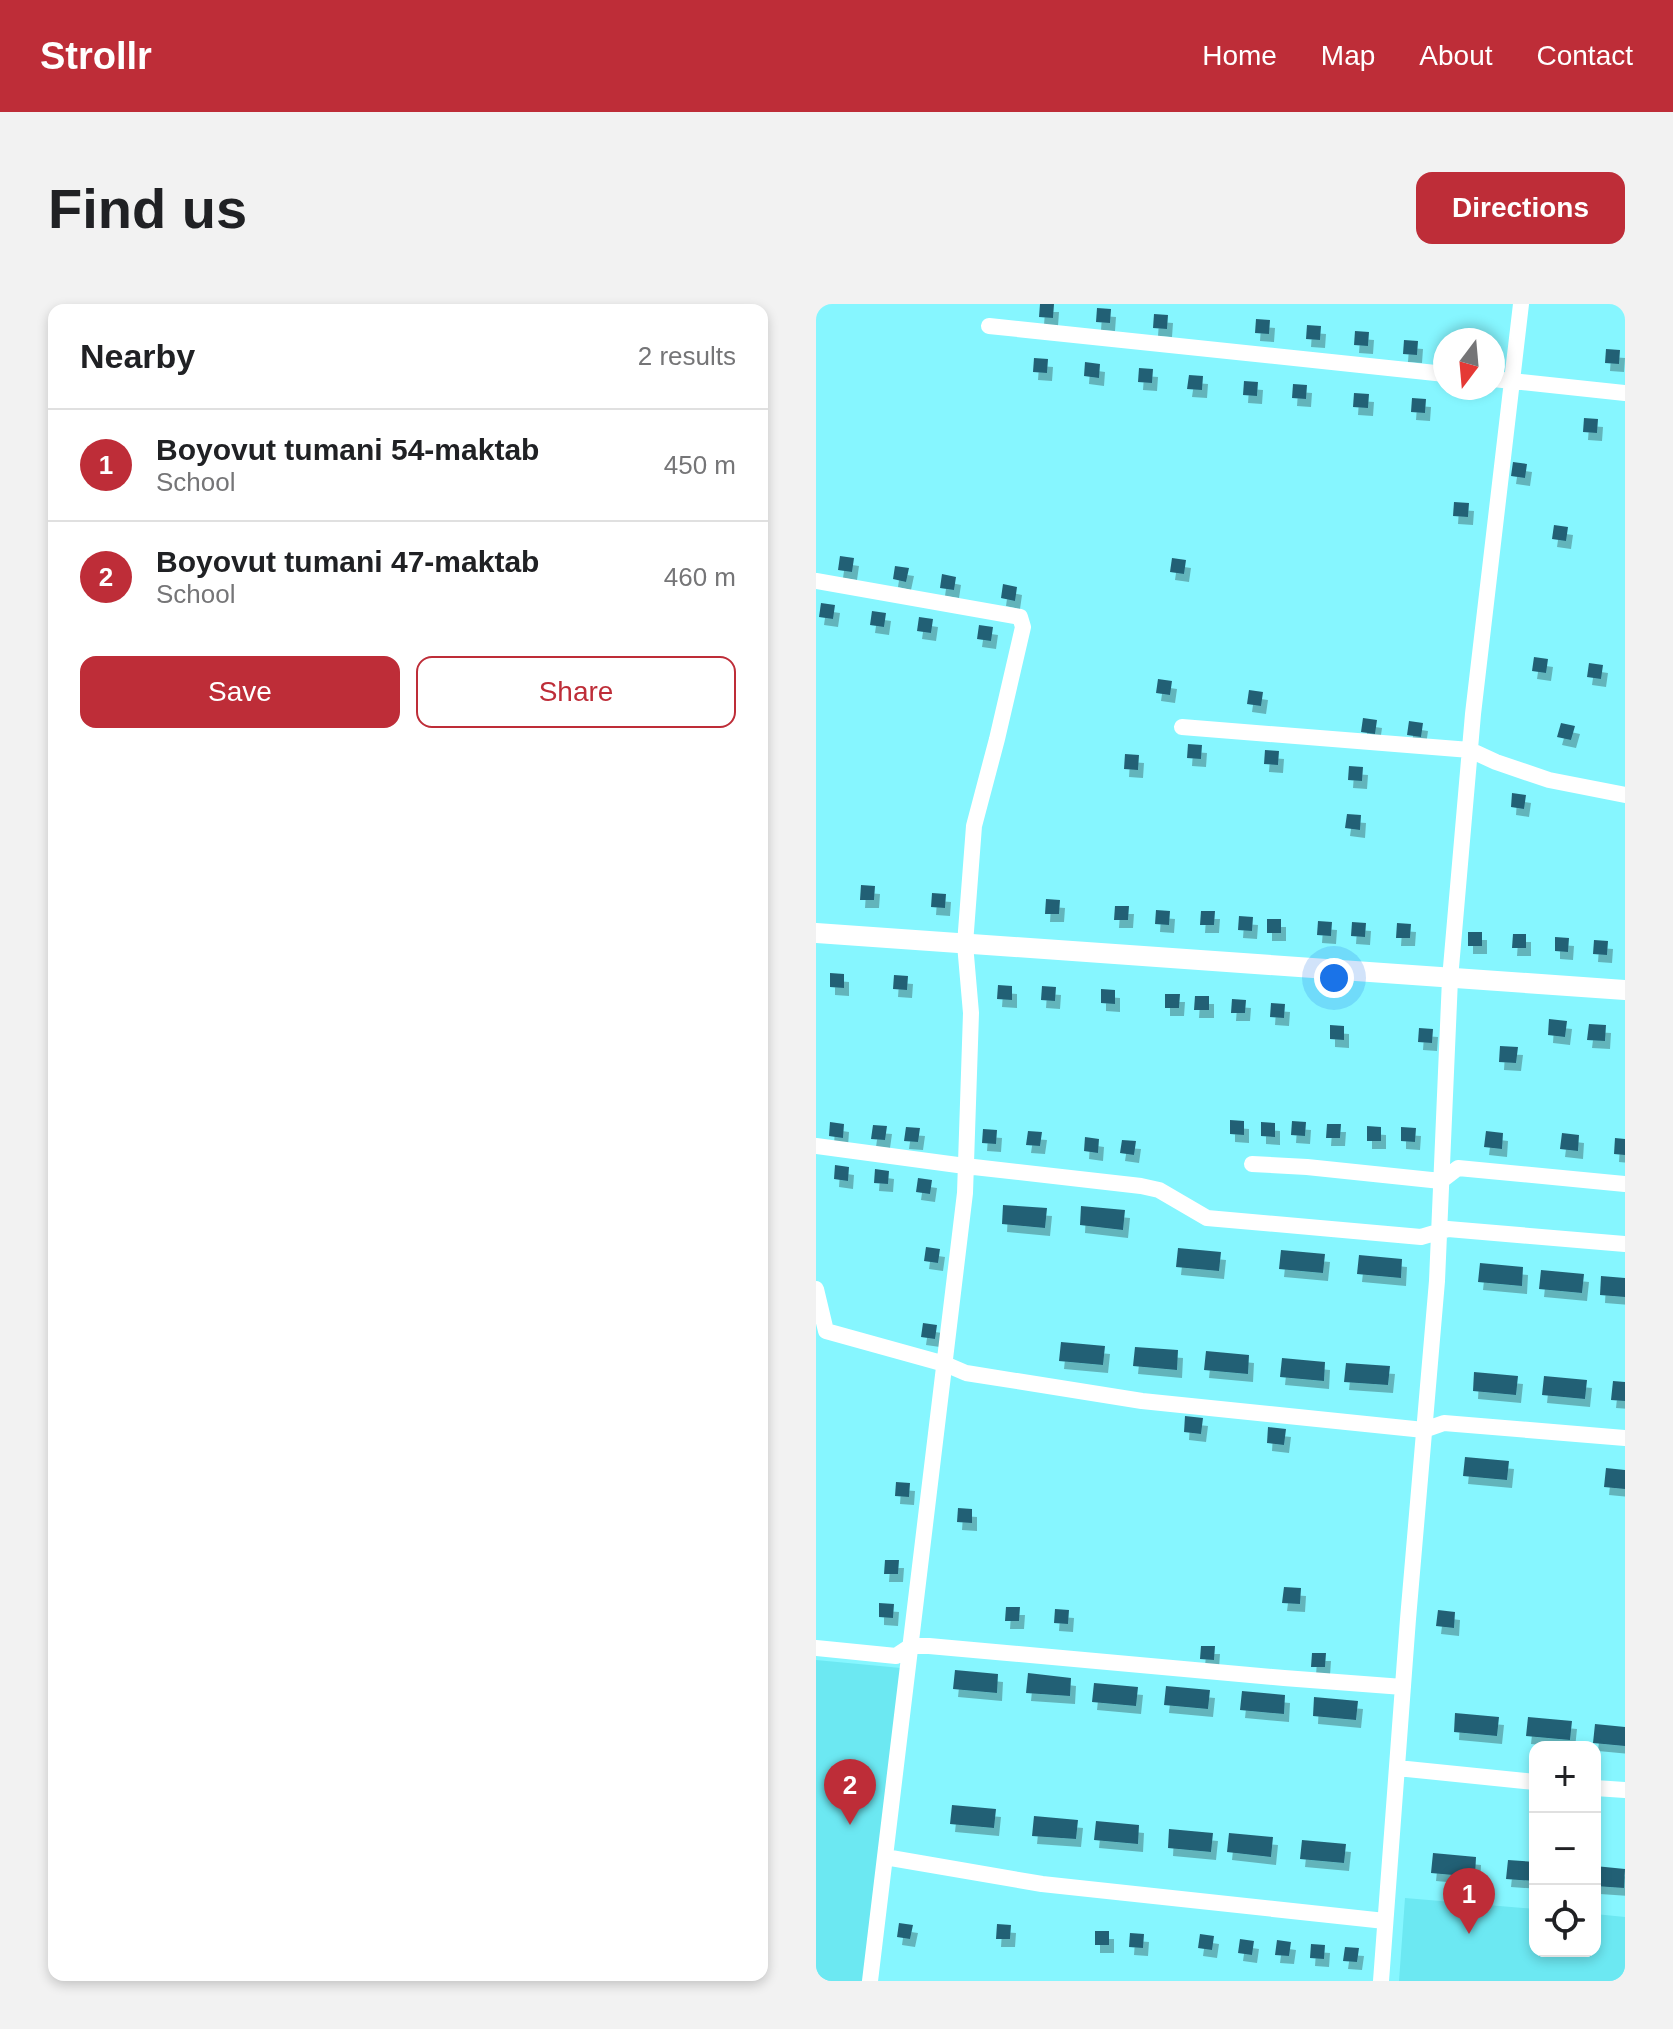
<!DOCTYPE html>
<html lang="en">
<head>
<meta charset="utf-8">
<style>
  :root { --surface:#fff; --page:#f2f2f2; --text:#202124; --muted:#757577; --line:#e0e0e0; --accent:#be2d38 }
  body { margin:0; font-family:Arial,sans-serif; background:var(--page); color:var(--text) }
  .controls { position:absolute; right:24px; bottom:24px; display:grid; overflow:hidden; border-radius:16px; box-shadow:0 4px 12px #0003 }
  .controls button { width:72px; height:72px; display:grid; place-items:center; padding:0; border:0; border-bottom:2px solid var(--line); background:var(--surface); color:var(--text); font:40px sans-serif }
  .compass { position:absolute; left:617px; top:24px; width:72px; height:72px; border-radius:50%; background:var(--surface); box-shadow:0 4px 12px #0003; rotate:196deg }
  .you { position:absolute; left:518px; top:674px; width:28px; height:28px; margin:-20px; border:6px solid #fff; border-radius:50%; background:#1a73e8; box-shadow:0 0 0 12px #1a73e833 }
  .badge { display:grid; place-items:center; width:52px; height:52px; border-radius:50%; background:var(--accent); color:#fff; font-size:26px; font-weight:700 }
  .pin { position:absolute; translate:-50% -66px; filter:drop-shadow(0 2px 4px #0008) }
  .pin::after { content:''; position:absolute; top:42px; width:28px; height:24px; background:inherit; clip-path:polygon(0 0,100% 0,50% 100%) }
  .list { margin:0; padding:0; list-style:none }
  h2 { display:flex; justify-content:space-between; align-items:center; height:104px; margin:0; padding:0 32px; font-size:34px }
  h2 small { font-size:26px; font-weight:400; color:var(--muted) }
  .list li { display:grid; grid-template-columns:52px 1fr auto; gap:24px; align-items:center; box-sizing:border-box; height:112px; padding:0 32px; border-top:2px solid var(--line) }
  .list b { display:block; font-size:30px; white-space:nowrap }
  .list p { margin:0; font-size:26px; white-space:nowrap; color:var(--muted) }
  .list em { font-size:26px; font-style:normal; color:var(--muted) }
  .actions { display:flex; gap:16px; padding:24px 32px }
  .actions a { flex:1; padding:18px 0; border:2px solid var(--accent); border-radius:16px; text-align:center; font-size:28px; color:var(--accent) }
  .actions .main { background:var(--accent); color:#fff }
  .icon { flex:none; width:44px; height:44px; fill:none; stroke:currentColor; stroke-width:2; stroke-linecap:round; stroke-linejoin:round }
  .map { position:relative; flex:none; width:809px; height:1677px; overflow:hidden; border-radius:16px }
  header { display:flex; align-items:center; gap:48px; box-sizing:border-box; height:112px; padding:0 40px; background:var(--accent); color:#fff }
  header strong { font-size:38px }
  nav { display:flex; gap:44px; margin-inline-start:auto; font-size:28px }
  .intro { display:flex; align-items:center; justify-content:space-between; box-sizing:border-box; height:192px; padding:0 48px }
  h1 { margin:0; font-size:56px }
  .button { padding:20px 36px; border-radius:16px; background:var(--accent); color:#fff; font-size:28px; font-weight:700 }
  main { display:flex; gap:48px; padding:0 48px }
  aside { flex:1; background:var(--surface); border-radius:16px; box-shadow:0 4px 12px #0003 }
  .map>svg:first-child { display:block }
  .built { fill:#6ce8f2 }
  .building { fill:#226175; filter:url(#shadow) }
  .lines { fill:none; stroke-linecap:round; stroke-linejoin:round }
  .minor { stroke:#fff; stroke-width:16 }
  .major { stroke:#fff; stroke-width:20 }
</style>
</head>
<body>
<header>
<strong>Strollr</strong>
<nav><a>Home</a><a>Map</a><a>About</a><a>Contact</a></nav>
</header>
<div class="intro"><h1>Find us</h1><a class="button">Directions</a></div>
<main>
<aside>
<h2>Nearby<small>2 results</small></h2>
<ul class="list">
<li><span class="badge">1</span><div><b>Boyovut tumani 54-maktab</b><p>School</p></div><em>450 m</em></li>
<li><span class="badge">2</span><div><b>Boyovut tumani 47-maktab</b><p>School</p></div><em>460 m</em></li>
</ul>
<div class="actions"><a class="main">Save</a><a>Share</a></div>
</aside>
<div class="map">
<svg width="809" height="1677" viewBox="0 0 809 1677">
  <defs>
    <filter id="shadow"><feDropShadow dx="5" dy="8" stdDeviation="0" flood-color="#0004"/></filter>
  </defs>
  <rect width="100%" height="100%" fill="#86f6ff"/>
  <path class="built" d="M0,1356L85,1364L49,1677H0Z
    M589,1594L719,1605V1647H779V1610L809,1613V1677H583Z"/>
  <path class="building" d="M224,0H238L237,14L223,13Z
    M281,4L295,5L294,19L280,18Z
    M338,10L352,11L351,25L337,24Z
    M440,15L454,16L453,30L439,29Z
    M491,21L505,22L504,36L490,35Z
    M539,27L553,28L552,42L538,41Z
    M588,36L602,37L601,51L587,50Z
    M790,45L804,46L803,60L789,59Z
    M218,54L232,55L231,69L217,68Z
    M269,58L284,60L283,74L268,72Z
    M323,64L337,65L336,79L322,78Z
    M373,71L387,72L386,86L371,85Z
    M428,77L442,78L441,92L427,91Z
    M477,80L491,81L490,95L476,94Z
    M538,89L553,90L552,104L537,103Z
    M596,94L610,95L609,109L595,108Z
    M768,114L782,115L781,129L767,128Z
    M697,158L711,160L709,174L695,172Z
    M638,198L653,199L652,213L637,212Z
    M738,221L752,223L750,237L736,235Z
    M24,252L38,254L36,268L22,266Z
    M356,254L370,256L368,270L354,268Z
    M79,262L93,264L90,278L77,275Z
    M126,270L140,273L138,286L124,284Z
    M187,280L201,283L199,297L185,294Z
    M5,299L19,301L17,315L3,313Z
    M56,307L70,309L68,323L54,321Z
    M103,313L117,315L115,329L101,327Z
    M163,321L177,323L175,337L161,335Z
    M718,353L732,355L730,369L716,367Z
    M773,359L787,361L785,375L771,373Z
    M342,375L356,377L354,391L340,389Z
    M433,386L447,388L445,402L431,400Z
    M547,414L561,416L559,430L545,428Z
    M593,417L607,419L605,433L591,431Z
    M745,419L759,422L755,436L741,433Z
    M372,440L386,441L385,455L371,454Z
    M449,446L463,447L462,461L448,460Z
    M309,450L323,451L322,466L308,465Z
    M533,462L547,463L546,477L532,476Z
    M696,489L710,491L708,505L695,503Z
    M531,510L545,511L544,526L529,524Z
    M45,581L59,582L58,596H44Z
    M116,589L130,590L129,604L115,603Z
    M230,595L244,596L243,610H229Z
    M299,602H313L312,616H298Z
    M340,606L354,607L353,621L339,620Z
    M385,607H399L398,621H384Z
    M423,612L437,613L436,627L422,626Z
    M451,615H465V629H451Z
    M502,617L516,618L515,632L501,631Z
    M536,618L550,619L549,633L535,632Z
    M581,619L595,620L594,634H580Z
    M652,628H666V642H652Z
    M697,630H710V644H696Z
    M739,633L753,634L752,648L739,647Z
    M778,636L792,637L791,651L777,650Z
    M14,669L28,670V684L14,683Z
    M78,671L92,672L91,686L77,685Z
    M182,681L196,682V696L181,695Z
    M226,682L240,683L239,697L225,696Z
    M285,685L299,686V700L285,699Z
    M349,690H364L363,704H349Z
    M379,692H393V706H378Z
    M416,695L430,696L429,709H415Z
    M455,699L469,700L468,714L454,713Z
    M733,715L751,717L749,733L732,731Z
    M773,720L790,721L789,737L771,736Z
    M514,721L528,722V736L514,735Z
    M603,724L617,725L616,739L602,738Z
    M684,742L702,743L700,759L683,758Z
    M414,816L428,817V831L414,830Z
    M476,817L490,818L489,832L475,831Z
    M14,818L28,820L27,834L13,832Z
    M445,818L459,819V833L445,832Z
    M511,820H525L524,834H510Z
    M57,821L71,822L69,836L55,835Z
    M551,822L565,823V837H551Z
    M90,823L104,824L102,838L88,837Z
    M585,823L600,824L599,838L585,837Z
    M167,825L181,826L180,840L166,839Z
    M212,827L226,828L224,842L210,841Z
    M670,827L687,829L686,845L668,843Z
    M746,829L763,831L762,847L744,845Z
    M269,833L283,835L282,849L268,847Z
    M799,834L809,835V851L798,850Z
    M306,836L320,837L318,851L304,849Z
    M19,861L33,863L32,877L18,875Z
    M59,865L73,867L72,880L58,879Z
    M102,874L116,876L114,890L100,888Z
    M187,901L231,904L229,924L186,920Z
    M265,902L309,906L307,926L264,921Z
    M110,943L124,945L122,959L108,957Z
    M362,944L405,948L403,967L360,963Z
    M465,946L509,950L507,969L463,965Z
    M543,951L586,955L585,974L541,970Z
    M664,959L707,963L706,982L662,978Z
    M725,966L768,970L766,989L723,985Z
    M785,972L809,974V993L784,991Z
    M107,1019L121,1021L119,1035L105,1033Z
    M245,1038L289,1042L287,1061L243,1057Z
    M319,1043L362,1046L361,1066L317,1062Z
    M390,1047L433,1051L432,1070L388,1066Z
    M466,1054L509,1058L508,1077L464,1073Z
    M530,1059L574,1062L572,1081L528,1078Z
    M658,1068L702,1072L700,1091L657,1087Z
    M728,1072L771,1076L769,1095L726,1091Z
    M797,1077L809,1078V1097L795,1096Z
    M369,1112L387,1114L385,1130L368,1128Z
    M452,1123L470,1125L468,1141L451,1139Z
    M649,1153L693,1157L691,1176L647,1172Z
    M790,1164L809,1166V1185L788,1183Z
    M80,1178L94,1179L93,1193L79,1192Z
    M142,1204L156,1205V1219L141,1218Z
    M69,1256H83L82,1270H68Z
    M468,1283L485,1284L484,1300L466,1299Z
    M63,1299L78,1300L77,1314L63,1313Z
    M190,1303H204L203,1317H189Z
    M239,1305L253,1306L252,1320L238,1319Z
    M622,1306L639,1308L638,1324L620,1322Z
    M385,1342H399L398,1356L384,1355Z
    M496,1349H510L509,1363H495Z
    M139,1366L182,1370L181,1389L137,1385Z
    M212,1369L255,1374L254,1392L210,1389Z
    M278,1379L322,1383L320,1402L276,1398Z
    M350,1382L394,1386L392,1405L348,1401Z
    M426,1387L469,1391L468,1410L424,1406Z
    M498,1393L542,1397L540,1416L497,1412Z
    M639,1409L683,1413L681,1432L638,1428Z
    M712,1413L756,1417L754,1436L710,1432Z
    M779,1420L809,1423V1442L777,1439Z
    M136,1501L180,1505L178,1524L134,1520Z
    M218,1512L262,1516L260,1535L216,1532Z
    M280,1517L323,1521L322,1540L278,1536Z
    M353,1525L397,1529L395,1548L352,1544Z
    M413,1529L457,1533L455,1553L411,1548Z
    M486,1536L530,1540L528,1559L484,1555Z
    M617,1549L660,1553L659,1573L615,1569Z
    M692,1556L719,1558V1577L690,1575Z
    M779,1562L809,1565L808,1584L779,1582Z
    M83,1619L97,1621L94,1635L81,1633Z
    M181,1620L195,1621L194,1635H180Z
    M279,1627H293V1641H279Z
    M314,1629L328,1630L327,1644L313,1643Z
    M384,1630L398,1632L396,1646L382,1644Z
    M424,1635L438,1637L436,1651L422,1649Z
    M461,1636L475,1638L473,1652L459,1651Z
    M495,1640L509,1641L508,1655L494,1654Z
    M529,1643L543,1644L541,1658L527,1657Z"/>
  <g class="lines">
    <path class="minor" d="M173,22L629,70
      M677,75L809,89
      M0,277L204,313L207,323L181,435L158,522L149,640L155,709L149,889L54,1677
      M366,423L654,446L680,458L733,476L809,491
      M0,842L149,862L325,882L343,886L391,914L605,933L632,925L809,940
      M436,860L491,863L625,877L642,864L809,880
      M0,985L10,1027L129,1060L150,1069L326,1097L608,1126L628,1119L809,1134
      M0,1344L80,1352L95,1342H113L468,1374L587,1383
      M581,1464L719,1478
      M779,1484L809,1486
      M69,1553L226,1580L569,1617
      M565,1677L592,1315L621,977L634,675L657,410L705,0"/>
    <path class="major" d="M0,629L809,686"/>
  </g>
</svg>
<div class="controls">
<button>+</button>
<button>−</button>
<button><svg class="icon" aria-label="locate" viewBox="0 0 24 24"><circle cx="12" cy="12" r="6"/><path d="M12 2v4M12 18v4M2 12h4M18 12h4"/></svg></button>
</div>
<svg class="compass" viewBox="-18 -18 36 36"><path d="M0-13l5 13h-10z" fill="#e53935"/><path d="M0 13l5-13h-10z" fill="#757577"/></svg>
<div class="you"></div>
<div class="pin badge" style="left:653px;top:1630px">1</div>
<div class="pin badge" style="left:34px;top:1521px">2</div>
</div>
</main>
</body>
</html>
